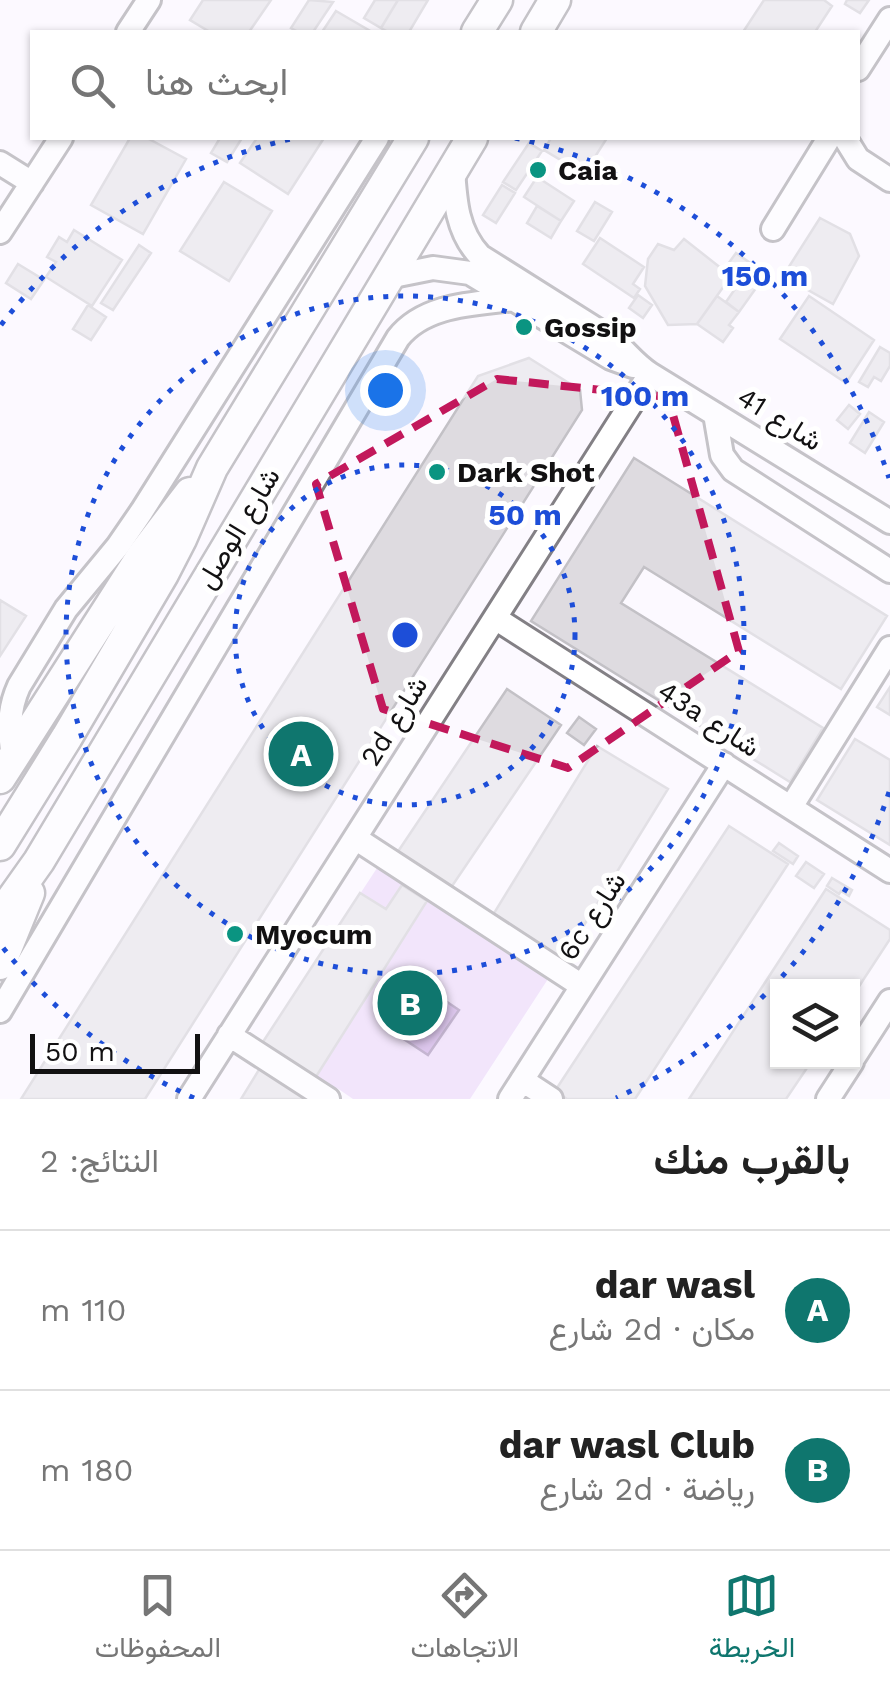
<!DOCTYPE html>
<html lang="ar">
<head>
<meta charset="utf-8">
<style>
  :root { --surface:#fff; --page:#f6f6f6; --text:#222; --muted:#767676; --line:#e0e0e0; --accent:#0f766e }
  body { margin:0; font-family:"Work Sans",Vazirmatn,sans-serif; background:var(--page); color:var(--text); direction:rtl }
  .controls { position:absolute; right:30px; bottom:30px; display:grid; overflow:hidden; border-radius:0px; box-shadow:0 2px 8px #0004 }
  .controls button { width:90px; height:90px; display:grid; place-items:center; padding:0; border:0; border-bottom:2px solid var(--line); background:var(--surface); color:var(--text); font:50px sans-serif }
  .scale { position:absolute; left:30px; bottom:25px; width:170px; box-sizing:border-box; padding-left:10px; border:5px solid #121112; border-top:0; font-size:28px; line-height:35px; white-space:nowrap; color:#121112; -webkit-text-stroke:8px #fff; paint-order:stroke }
  .you { position:absolute; left:385px; top:390px; width:35px; height:35px; margin:-25px; border:8px solid #fff; border-radius:50%; background:#1a73e8; box-shadow:0 0 0 15px #1a73e833 }
  .badge { display:grid; place-items:center; width:65px; height:65px; border-radius:50%; background:var(--accent); color:#fff; font-size:32px; font-weight:700 }
  .pin { position:absolute; translate:-50% -50%; border:5px solid #fff; box-shadow:0 2px 10px #0006 }
  .list { margin:0; padding:0; list-style:none }
  h2 { display:flex; justify-content:space-between; align-items:center; height:130px; margin:0; padding:0 40px; font-size:42px }
  h2 small { font-size:32px; font-weight:400; color:var(--muted) }
  .list li { display:grid; grid-template-columns:65px 1fr auto; gap:30px; align-items:center; box-sizing:border-box; height:160px; padding:0 40px; border-top:2px solid var(--line) }
  .list b { display:block; font-size:38px; white-space:nowrap }
  .list p { margin:0; font-size:32px; white-space:nowrap; color:var(--muted) }
  .list em { font-size:32px; font-style:normal; color:var(--muted) }
  .icon { flex:none; width:55px; height:55px; fill:none; stroke:currentColor; stroke-width:2; stroke-linecap:round; stroke-linejoin:round }
  .map { position:relative; flex:none; width:890px; height:1099px; overflow:hidden; direction:ltr }
  .search { position:absolute; background:var(--surface); box-shadow:0 2px 8px #0004; left:30px; right:30px; top:30px; height:110px; display:flex; align-items:center; gap:25px; box-sizing:border-box; padding:0 35px; border-radius:0px; color:var(--muted); font-size:38px }
  .sheet { height:450px; background:var(--surface) }
  nav { display:flex; justify-content:space-around; align-items:center; box-sizing:border-box; height:140px; border-top:2px solid var(--line); background:var(--surface); font-size:28px; color:var(--muted) }
  nav a { display:grid; justify-items:center; gap:5px }
  nav .on { color:var(--accent) }
  .map>svg:first-child { display:block }
  .green { fill:#e6cdf7 }
  .water { fill:#b587d4; stroke:#84649a; stroke-width:2.5 }
  .building { fill:#dedbe0; stroke:#c3c1c6; stroke-width:2.5 }
  .lines { fill:none; stroke-linecap:round; stroke-linejoin:round }
  .minor-casing { stroke:#838085; stroke-width:28 }
  .major-casing { stroke:#838085; stroke-width:35 }
  .minor { stroke:#fff; stroke-width:22 }
  .major { stroke:#fff; stroke-width:30 }
  .marked { fill:none; stroke:#c2185b; stroke-width:8; stroke-dasharray:20 12; stroke-linejoin:round }
  .ring { fill:none; stroke:#1d4ed8; stroke-width:5; stroke-dasharray:5 10 }
  .poi-dot { fill:#0a9481; stroke:#fff; stroke-width:4 }
  .labels { text-anchor:middle; dominant-baseline:central; stroke-width:10; stroke-linejoin:round; paint-order:stroke }
  .poi-label { font-size:28px; font-weight:bold; fill:#121112; stroke:#fff; text-anchor:start }
  .street-label { font-size:28px; fill:#121112; stroke:#fff }
  .centre { fill:#1d4ed8; stroke:#fff; stroke-width:5 }
  .ring-label { font-size:30px; text-anchor:middle; font-weight:bold; fill:#1d4ed8; stroke:#fff; stroke-width:10; stroke-linejoin:round; paint-order:stroke }
</style>
</head>
<body>
<div class="map">
<svg width="890" height="1099" viewBox="0 0 890 1099">
  <rect width="100%" height="100%" fill="#fcf9ff"/>
  <path class="green" d="M377,868L548,979L470,1099H353L337,1088L331,1095L259,1048Z"/>
  <path class="water" d="M428,989L459,1010L428,1055L399,1036L411,1019L418,1015L416,1008Z"/>
  <path class="building" d="M203,0H271L249,32H210L190,20Z
    M309,0L333,2L313,32H298L291,28Z
    M375,0H398L381,28L364,18Z
    M398,0H428L409,32H388L381,28Z
    M764,0H824L832,6L815,32H743Z
    M847,0H869L860,13L845,4Z
    M336,11L372,32H322Z
    M130,138H147L186,159L143,234L91,205Z
    M220,138H242L227,162L211,153Z
    M257,138H324L288,194L240,163Z
    M551,138H607L584,174L544,150Z
    M529,143L542,151L516,190L503,182Z
    M537,177L574,201L561,221L524,197Z
    M224,182L272,211L229,281L180,251Z
    M502,185L515,193L496,223L483,215Z
    M595,202L612,212L594,241L577,231Z
    M537,206L561,221L551,238L527,223Z
    M820,218L850,234L859,256L833,304L783,276Z
    M74,230L122,260L92,306L46,277L56,262L47,257L59,237L67,242Z
    M600,238L644,267L633,284L640,289L634,298L583,264Z
    M684,239L731,276L697,324L668,325L645,286L648,259L658,244L674,250Z
    M139,245L151,253L113,310L101,303Z
    M736,253L766,274L739,312L726,302L744,276L728,264Z
    M18,264L44,280L31,299L6,283Z
    M638,295L652,305L643,318L629,308Z
    M717,296L739,312L729,325L733,328L723,342L697,324Z
    M809,296L874,340L846,383L780,339Z
    M88,305L106,317L91,340L73,329Z
    M880,347L890,353V366L881,381L874,377L868,387L859,382Z
    M529,358L580,390L582,410L145,1099H21L478,376Z
    M849,405L860,414L848,429L837,420Z
    M869,412L884,422L865,453L850,443Z
    M634,458L887,616L841,689L644,567L621,603L823,728L790,782L531,621Z
    M0,600L26,616L0,656Z
    M890,687V715L877,707Z
    M507,689L561,725L448,892L395,856Z
    M579,717L596,729L584,745L567,733Z
    M855,739L890,760V845L817,800Z
    M597,746L668,789L562,961L491,918Z
    M729,826L788,864L635,1099H567L555,1091Z
    M779,843L798,856L793,864L773,851Z
    M806,862L824,874L814,888L796,876Z
    M832,878L852,890L849,896L841,891L839,894L827,886Z
    M402,885L427,901L312,1083L259,1048L360,893L386,909Z
    M826,889L890,930V939L852,997V986H778V1062H811L786,1099H689Z
    M260,1068L310,1099H241Z"/>
  <g class="lines">
    <defs>
      <path id="minor" d="M128,32L149,0
        M858,69L890,19
        M845,138L858,159L890,180
        M0,163L32,183
        M453,169C455,201 457,232 480,256L610,338C624,349 634,364 650,374L890,522
        M773,229L829,138
        M0,232L61,138
        M388,277L433,268L470,273L611,358L633,366
        M715,414L722,455L733,470L890,571
        M495,618L890,871
        M13,757C9,731 8,710 19,686L66,609L118,546L142,511L377,138
        M791,807L890,648
        M355,838L582,986
        M0,1011L398,338C425,304 474,304 514,299
        M229,1035L328,1099
        M852,1060L890,1001
        M522,1080L551,1099
        M189,1099L650,374
        M510,1099L724,764
        M828,1099L852,1062"/>
      <path id="major" d="M477,32L497,0
        M536,32L555,0
        M0,778L142,556L190,493
        M0,845L67,737L163,574L181,539L212,468L413,138
        M0,916L39,861L472,138
        M0,964L29,893"/>
    </defs>
    <use href="#minor" class="minor-casing"/>
    <use href="#major" class="major-casing"/>
    <use href="#minor" class="minor"/>
    <use href="#major" class="major"/>
  </g>
  <path d="M0 0H890V1099H0ZM497,379L668,397L739,651L568,768L383,709L316,484Z" fill="#fcf9ff" fill-opacity=".55" fill-rule="evenodd"/>
  <path class="marked" d="M497,379L668,397L739,651L568,768L383,709L316,484Z"/>
  <g class="ring">
    <circle cx="405" cy="635" r="170"/>
    <circle cx="405" cy="635" r="339"/>
    <path d="M889 792A509 509 0 0 1 616 1098M194 1098A509 509 0 0 1 1 945M1 325A509 509 0 0 1 295 138M515 138A509 509 0 0 1 889 478"/>
  </g>
  <g class="poi-dot">
    <circle cx="538" cy="170" r="10"/>
    <circle cx="524" cy="327" r="10"/>
    <circle cx="437" cy="472" r="10"/>
    <circle cx="235" cy="934" r="10"/>
  </g>
  <g class="labels">
    <g class="poi-label">
      <text x="558" y="170">Caia</text>
      <text x="544" y="327">Gossip</text>
      <text x="457" y="472">Dark Shot</text>
      <text x="255" y="934">Myocum</text>
    </g>
    <g class="street-label">
      <text transform="translate(780 419) rotate(32)">شارع 41</text>
      <text transform="translate(238 528) rotate(-59)">شارع الوصل</text>
      <text transform="translate(709 719) rotate(33)">43a شارع</text>
      <text transform="translate(394 721) rotate(-58)">2d شارع</text>
      <text transform="translate(592 916) rotate(-57)">6c شارع</text>
    </g>
  </g>
  <circle cx="405" cy="635" r="15" class="centre"/>
  <g class="ring-label">
    <text x="765" y="286">150 m</text>
    <text x="645" y="406">100 m</text>
    <text x="525" y="525">50 m</text>
  </g>
</svg>
<div class="controls">
<button><svg class="icon" aria-label="layers" viewBox="0 0 24 24"><path d="M12 4l9 5-9 5-9-5zM3 14l9 5 9-5"/></svg></button>
</div>
<div class="scale">50 m</div>
<div class="you"></div>
<div class="pin badge" style="left:301px;top:754px">A</div>
<div class="pin badge" style="left:410px;top:1003px">B</div>
<div class="search"><svg class="icon" aria-label="search" viewBox="0 0 24 24"><circle cx="10" cy="10" r="6"/><path d="M15 15l6 6"/></svg>ابحث هنا</div>
</div>
<section class="sheet">
<h2>بالقرب منك<small>النتائج: 2</small></h2>
<ul class="list">
<li><span class="badge">A</span><div><b>dar wasl</b><p>مكان · 2d شارع</p></div><em>110 m</em></li>
<li><span class="badge">B</span><div><b>dar wasl Club</b><p>رياضة · 2d شارع</p></div><em>180 m</em></li>
</ul>
</section>
<nav>
<a class="on"><svg class="icon" aria-label="map" viewBox="0 0 24 24"><path d="M3 6l6-2 6 2 6-2v14l-6 2-6-2-6 2zM9 4v14M15 6v14"/></svg>الخريطة</a>
<a><svg class="icon" aria-label="directions" viewBox="0 0 24 24"><path d="M12 3l9 9-9 9-9-9zM9 14v-3h6M13 9l2 2-2 2"/></svg>الاتجاهات</a>
<a><svg class="icon" aria-label="saved" viewBox="0 0 24 24"><path d="M7 4h10v16l-5-4-5 4z"/></svg>المحفوظات</a>
</nav>
</body>
</html>
